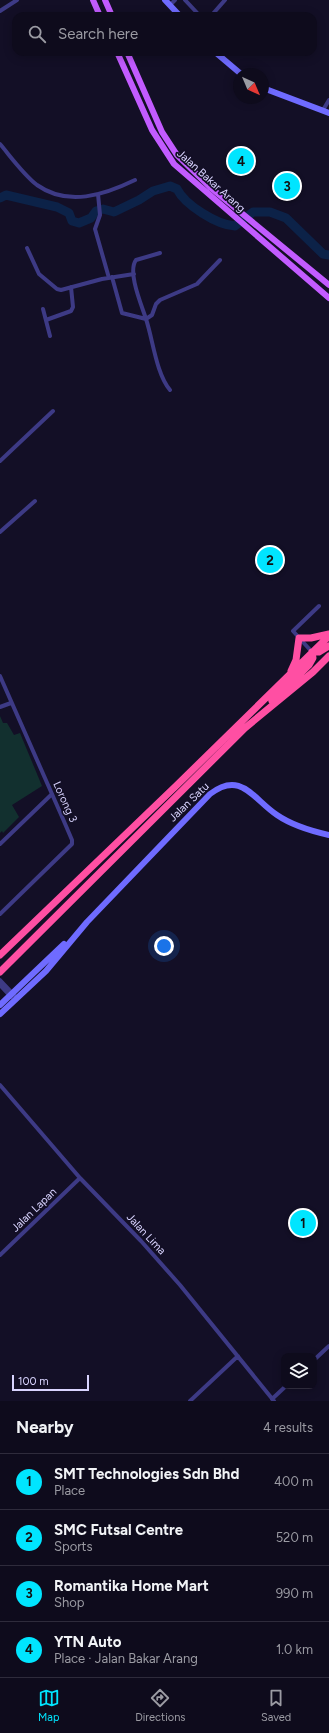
<!DOCTYPE html>
<html lang="en">
<head>
<meta charset="utf-8">
<style>
  :root { --surface:#0e0b1c; --page:#171425; --text:#f1f3f6; --muted:#9b9ba3; --line:#2e2b3b; --accent:#00e5ff }
  body { margin:0; font-family:Figtree,sans-serif; background:var(--page); color:var(--text) }
  .controls { position:absolute; right:12px; bottom:12px; display:grid; overflow:hidden; border-radius:8px; box-shadow:0 2px 10px #0003 }
  .controls button { width:36px; height:36px; display:grid; place-items:center; padding:0; border:0; border-bottom:1px solid var(--line); background:var(--surface); color:var(--text); font:20px sans-serif }
  .compass { position:absolute; left:233px; top:68px; width:36px; height:36px; border-radius:50%; background:var(--surface); box-shadow:0 2px 10px #0003; rotate:136deg }
  .scale { position:absolute; left:12px; bottom:10px; width:77px; box-sizing:border-box; padding-left:4px; border:2px solid #d9d4ff; border-top:0; font-size:11px; line-height:14px; white-space:nowrap; color:#d9d4ff; -webkit-text-stroke:3px #130f26; paint-order:stroke }
  .you { position:absolute; left:164px; top:946px; width:14px; height:14px; margin:-10px; border:3px solid #fff; border-radius:50%; background:#1a73e8; box-shadow:0 0 0 6px #1a73e833 }
  .badge { display:grid; place-items:center; width:26px; height:26px; border-radius:50%; background:var(--accent); color:#111; font-size:13px; font-weight:700 }
  .pin { position:absolute; translate:-50% -50%; border:2px solid #fff; box-shadow:0 1px 4px #0006 }
  .list { margin:0; padding:0; list-style:none }
  h2 { display:flex; justify-content:space-between; align-items:center; height:52px; margin:0; padding:0 16px; font-size:17px }
  h2 small { font-size:13px; font-weight:400; color:var(--muted) }
  .list li { display:grid; grid-template-columns:26px 1fr auto; gap:12px; align-items:center; box-sizing:border-box; height:56px; padding:0 16px; border-top:1px solid var(--line) }
  .list b { display:block; font-size:15px; white-space:nowrap }
  .list p { margin:0; font-size:13px; white-space:nowrap; color:var(--muted) }
  .list em { font-size:13px; font-style:normal; color:var(--muted) }
  .icon { flex:none; width:22px; height:22px; fill:none; stroke:currentColor; stroke-width:2; stroke-linecap:round; stroke-linejoin:round }
  .map { position:relative; flex:none; width:329px; height:1401px; overflow:hidden }
  .search { position:absolute; background:var(--surface); box-shadow:0 2px 10px #0003; left:12px; right:12px; top:12px; height:44px; display:flex; align-items:center; gap:10px; box-sizing:border-box; padding:0 14px; border-radius:12px; color:var(--muted); font-size:15px }
  .sheet { height:276px; background:var(--surface) }
  nav { display:flex; justify-content:space-around; align-items:center; box-sizing:border-box; height:56px; border-top:1px solid var(--line); background:var(--surface); font-size:11px; color:var(--muted) }
  nav a { display:grid; justify-items:center; gap:2px }
  nav .on { color:var(--accent) }
  .map>svg:first-child { display:block }
  .green { fill:#12302f }
  .lines { fill:none; stroke-linecap:round; stroke-linejoin:round }
  .river { stroke:#0c2248; stroke-width:9 }
  .street { stroke:#3d3a85; stroke-width:4 }
  .secondary { stroke:#6f6bff; stroke-width:6 }
  .primary { stroke:#c25bff; stroke-width:6 }
  .highway { stroke:#ff4fa3; stroke-width:7 }
  .labels { text-anchor:middle; dominant-baseline:central; stroke-width:3.5; stroke-linejoin:round; paint-order:stroke }
  .street-label { font-size:11px; fill:#d9d4ff; stroke:#130f26 }
</style>
</head>
<body>
<div class="map">
<svg width="329" height="1401" viewBox="0 0 329 1401">
  <rect width="100%" height="100%" fill="#130f26"/>
  <path class="green" d="M0,716L3,723H7L14,735L20,733L42,786L12,805L19,817L3,833L2,831L0,833Z"/>
  <g class="lines">
    <path class="river" d="M0,198L6,195L57,207L69,213L72,221L79,223L91,218L96,211L103,209L114,212L139,200L153,191L170,186L177,189C185,205 217,225 235,226L253,212H270L286,218L323,254L329,255"/>
    <path class="street" d="M185,0L200,16
      M170,5L175,0
      M0,11L17,0
      M211,16L225,0
      M323,110L329,100
      M0,144C11,157 23,174 37,185C68,207 104,195 135,180
      M98,194L100,215L95,229L109,278
      M27,248L39,274L57,289L61,290L102,279L134,274
      M160,253L136,260C127,272 142,306 146,319C153,340 156,373 170,390
      M112,277L122,313L146,319L152,315L156,304L160,300L197,284L220,260
      M43,309L50,336
      M46,320L71,311L73,307L71,287
      M0,461L53,411
      M0,532L35,501
      M312,652L293,631L319,606
      M0,676L63,819L72,840V844L0,914
      M0,707L11,703
      M0,844L52,794
      M0,980L17,998
      M0,985L11,997
      M0,1085L80,1178L141,1241L180,1285L274,1401
      M0,1255L80,1178
      M314,1360L329,1346
      M272,1399L286,1386
      M190,1401L238,1356"/>
    <path class="secondary" d="M165,0L180,16
      M215,52L241,74
      M263,88L329,113
      M0,1005L64,944
      M0,1014L46,971L87,922L210,794C241,770 253,799 277,815C293,826 311,831 329,835"/>
    <path class="primary" d="M93,0L100,16
      M105,0L112,16
      M117,52L152,130L174,164L329,298
      M127,52L162,132L177,155L211,188L329,285"/>
    <path class="highway" d="M312,652H319L329,646
      M291,671L296,660L299,638H311L329,634
      M272,701L309,665L313,658L312,652
      M0,955L177,785L329,636
      M0,972L245,728L313,672L329,656"/>
  </g>
  <g class="labels">
    <g class="street-label">
      <text transform="translate(211 181) rotate(42)">Jalan Bakar Arang</text>
      <text transform="translate(65 802) rotate(66)">Lorong 3</text>
      <text transform="translate(189 802) rotate(-44)">Jalan Satu</text>
      <text transform="translate(34 1210) rotate(-44)">Jalan Lapan</text>
      <text transform="translate(146 1234) rotate(47)">Jalan Lima</text>
    </g>
  </g>
</svg>
<div class="controls">
<button><svg class="icon" aria-label="layers" viewBox="0 0 24 24"><path d="M12 4l9 5-9 5-9-5zM3 14l9 5 9-5"/></svg></button>
</div>
<svg class="compass" viewBox="-18 -18 36 36"><path d="M0-13l5 13h-10z" fill="#e53935"/><path d="M0 13l5-13h-10z" fill="#9b9ba3"/></svg>
<div class="scale">100 m</div>
<div class="you"></div>
<div class="pin badge" style="left:303px;top:1223px">1</div>
<div class="pin badge" style="left:270px;top:560px">2</div>
<div class="pin badge" style="left:287px;top:186px">3</div>
<div class="pin badge" style="left:241px;top:161px">4</div>
<div class="search"><svg class="icon" aria-label="search" viewBox="0 0 24 24"><circle cx="10" cy="10" r="6"/><path d="M15 15l6 6"/></svg>Search here</div>
</div>
<section class="sheet">
<h2>Nearby<small>4 results</small></h2>
<ul class="list">
<li><span class="badge">1</span><div><b>SMT Technologies Sdn Bhd</b><p>Place</p></div><em>400 m</em></li>
<li><span class="badge">2</span><div><b>SMC Futsal Centre</b><p>Sports</p></div><em>520 m</em></li>
<li><span class="badge">3</span><div><b>Romantika Home Mart</b><p>Shop</p></div><em>990 m</em></li>
<li><span class="badge">4</span><div><b>YTN Auto</b><p>Place · Jalan Bakar Arang</p></div><em>1.0 km</em></li>
</ul>
</section>
<nav>
<a class="on"><svg class="icon" aria-label="map" viewBox="0 0 24 24"><path d="M3 6l6-2 6 2 6-2v14l-6 2-6-2-6 2zM9 4v14M15 6v14"/></svg>Map</a>
<a><svg class="icon" aria-label="directions" viewBox="0 0 24 24"><path d="M12 3l9 9-9 9-9-9zM9 14v-3h6M13 9l2 2-2 2"/></svg>Directions</a>
<a><svg class="icon" aria-label="saved" viewBox="0 0 24 24"><path d="M7 4h10v16l-5-4-5 4z"/></svg>Saved</a>
</nav>
</body>
</html>
